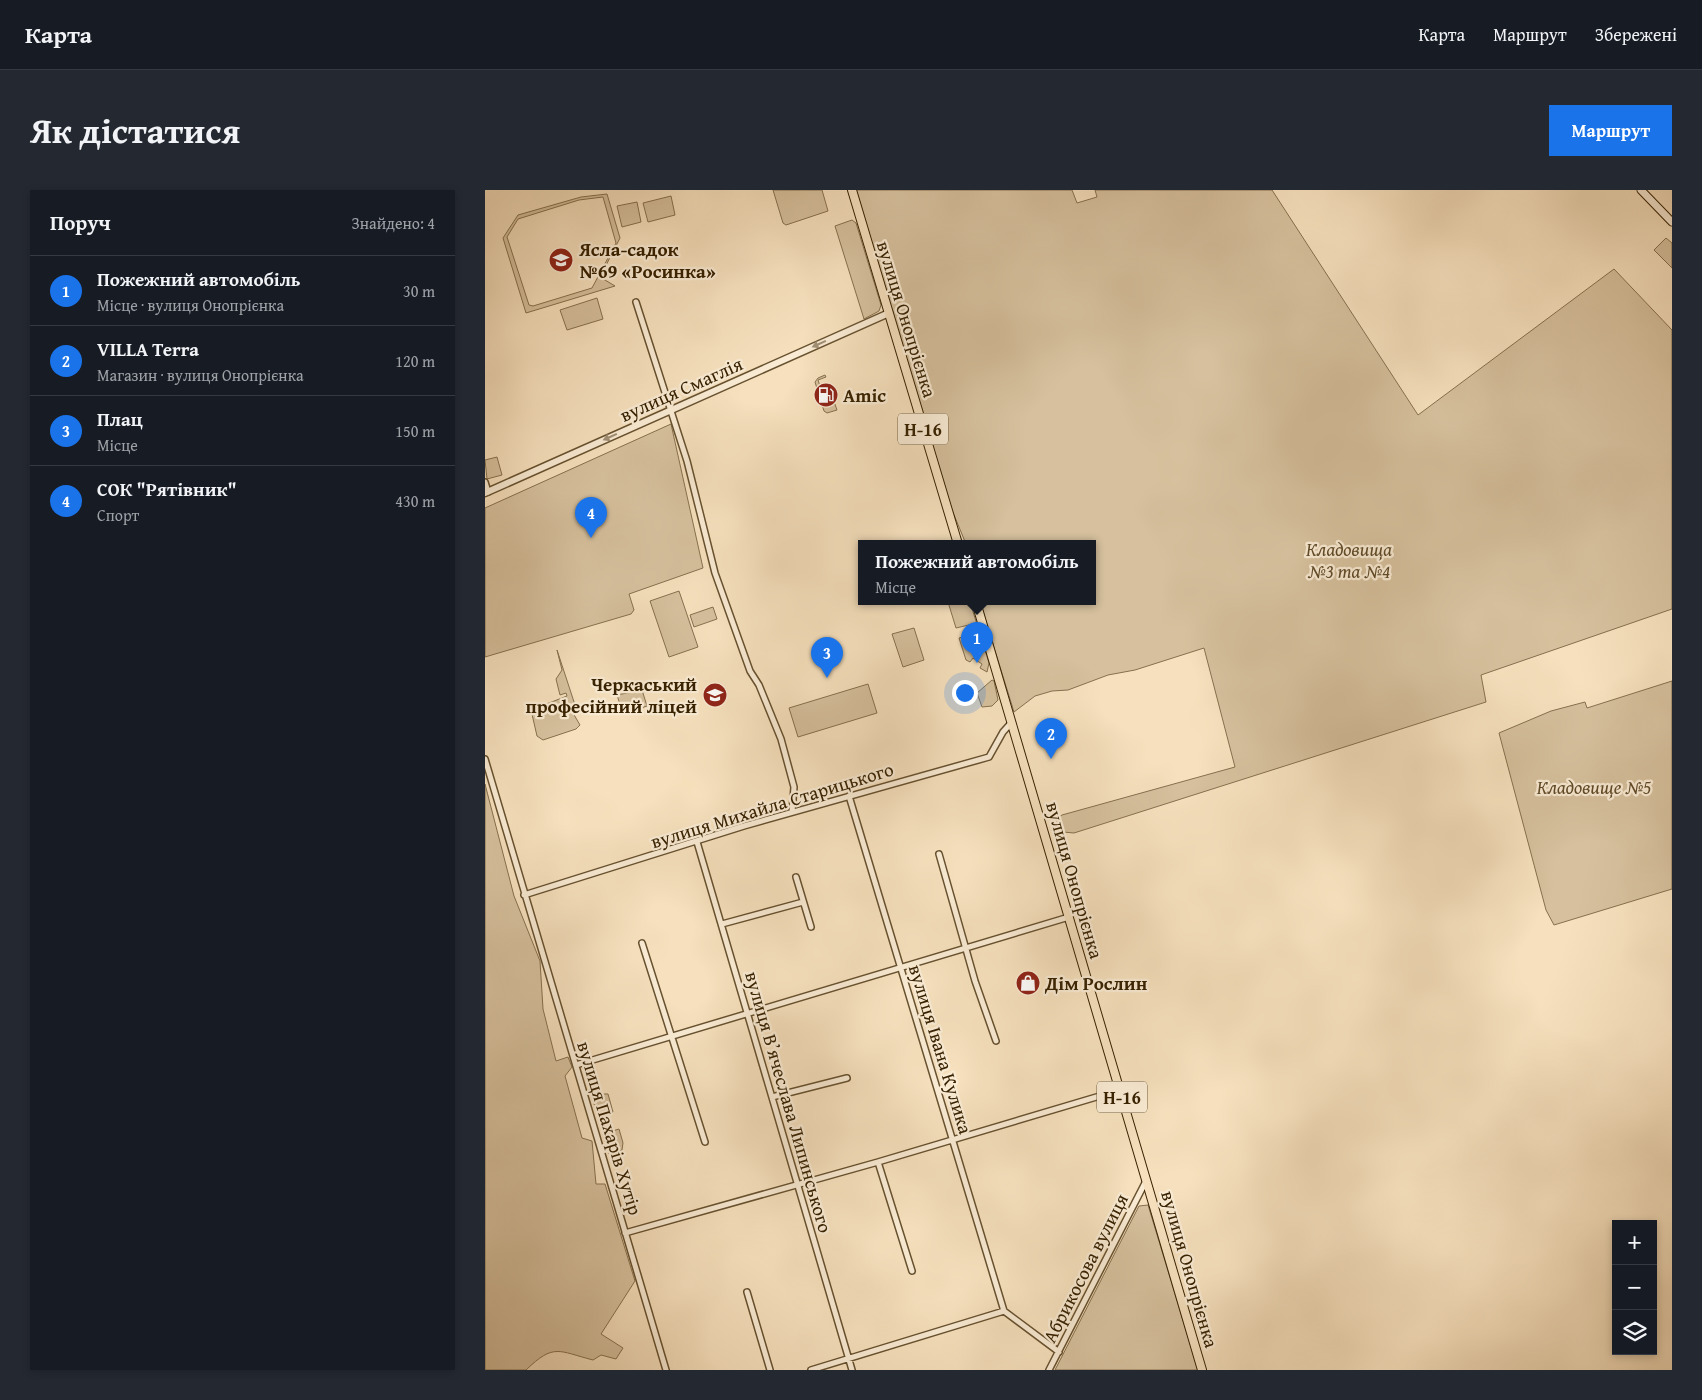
<!DOCTYPE html>
<html lang="uk">
<head>
<meta charset="utf-8">
<style>
  :root { --surface:#171b24; --page:#242831; --text:#f1f3f6; --muted:#9ea1a6; --line:#363941; --accent:#1a73e8 }
  body { margin:0; font-family:"Gentium Book Plus",serif; background:var(--page); color:var(--text) }
  .controls { position:absolute; right:15px; bottom:15px; display:grid; overflow:hidden; border-radius:0px; box-shadow:0 2px 8px #0003 }
  .controls button { width:45px; height:45px; display:grid; place-items:center; padding:0; border:0; border-bottom:1px solid var(--line); background:var(--surface); color:var(--text); font:25px sans-serif }
  .you { position:absolute; left:479px; top:502px; width:18px; height:18px; margin:-12px; border:4px solid #fff; border-radius:50%; background:#1a73e8; box-shadow:0 0 0 8px #1a73e833 }
  .badge { display:grid; place-items:center; width:32px; height:32px; border-radius:50%; background:var(--accent); color:#fff; font-size:16px; font-weight:700 }
  .pin { position:absolute; translate:-50% -41px; filter:drop-shadow(0 1px 2px #0008) }
  .pin::after { content:''; position:absolute; top:26px; width:18px; height:15px; background:inherit; clip-path:polygon(0 0,100% 0,50% 100%) }
  .popup { position:absolute; left:373px; top:350px; width:238px; height:65px; box-sizing:border-box; display:grid; place-content:center; border-radius:0px; background:var(--surface); filter:drop-shadow(0 1px 4px #0005); font-size:16px; white-space:nowrap; color:var(--muted) }
  .popup b { font-size:19px; color:var(--text) }
  .popup::after { content:''; position:absolute; left:50%; top:100%; margin-left:-10px; border:10px solid transparent; border-top-color:var(--surface) }
  .list { margin:0; padding:0; list-style:none }
  h2 { display:flex; justify-content:space-between; align-items:center; height:65px; margin:0; padding:0 20px; font-size:21px }
  h2 small { font-size:16px; font-weight:400; color:var(--muted) }
  .list li { display:grid; grid-template-columns:32px 1fr auto; gap:15px; align-items:center; box-sizing:border-box; height:70px; padding:0 20px; border-top:1px solid var(--line) }
  .list b { display:block; font-size:19px; white-space:nowrap }
  .list p { margin:0; font-size:16px; white-space:nowrap; color:var(--muted) }
  .list em { font-size:16px; font-style:normal; color:var(--muted) }
  .icon { flex:none; width:28px; height:28px; fill:none; stroke:currentColor; stroke-width:2; stroke-linecap:round; stroke-linejoin:round }
  .map { position:relative; flex:none; width:1187px; height:1180px; overflow:hidden; border-radius:0px }
  header { display:flex; align-items:center; gap:30px; box-sizing:border-box; height:70px; padding:0 25px; background:var(--surface); border-bottom:1px solid var(--line) }
  header strong { font-size:24px }
  nav { display:flex; gap:28px; margin-inline-start:auto; font-size:18px }
  .intro { display:flex; align-items:center; justify-content:space-between; box-sizing:border-box; height:120px; padding:0 30px }
  h1 { margin:0; font-size:35px }
  .button { padding:12px 22px; border-radius:0px; background:var(--accent); color:#fff; font-size:18px; font-weight:700 }
  main { display:flex; gap:30px; padding:0 30px }
  aside { flex:1; background:var(--surface); border-radius:0px; box-shadow:0 2px 8px #0003 }
  .map>svg:first-child { display:block }
  .green { fill:#d6c09d; stroke:#86704e; fill-rule:evenodd }
  .lines { fill:none; stroke-linecap:round; stroke-linejoin:round }
  .minor-casing { stroke:#67512f; stroke-width:8 }
  .tertiary-casing { stroke:#67512f; stroke-width:9 }
  .secondary-casing { stroke:#372100; stroke-width:9 }
  .primary-casing { stroke:#372100; stroke-width:10 }
  .minor { stroke:#f9ebd4; stroke-width:5 }
  .tertiary { stroke:#f9ebd4; stroke-width:6 }
  .secondary { stroke:#f9ebd4; stroke-width:7 }
  .primary { stroke:#f6e0bd; stroke-width:8 }
  .oneway { fill:#a29075 }
  .labels { text-anchor:middle; dominant-baseline:central; stroke-width:4.5; stroke-linejoin:round; paint-order:stroke }
  .shield { fill:#f9ebd4; stroke:#715e40; stroke-width:1 }
  .shield-label { font-size:18px; font-weight:bold; fill:#372100 }
  .poi-label { font-size:19px; font-weight:bold; fill:#372100; stroke:#f9ebd4; text-anchor:start }
  .street-label { font-size:19px; fill:#372100; stroke:#f9ebd4 }
  .park-label { font-size:19px; font-style:italic; fill:#5f4927; stroke:#f9ebd4 }
</style>
</head>
<body>
<header>
<strong>Карта</strong>
<nav><a>Карта</a><a>Маршрут</a><a>Збережені</a></nav>
</header>
<div class="intro"><h1>Як дістатися</h1><a class="button">Маршрут</a></div>
<main>
<aside>
<h2>Поруч<small>Знайдено: 4</small></h2>
<ul class="list">
<li><span class="badge">1</span><div><b>Пожежний автомобіль</b><p>Місце · вулиця Онопрієнка</p></div><em>30 m</em></li>
<li><span class="badge">2</span><div><b>VILLA Terra</b><p>Магазин · вулиця Онопрієнка</p></div><em>120 m</em></li>
<li><span class="badge">3</span><div><b>Плац</b><p>Місце</p></div><em>150 m</em></li>
<li><span class="badge">4</span><div><b>СОК &quot;Рятівник&quot;</b><p>Спорт</p></div><em>430 m</em></li>
</ul>
</aside>
<div class="map">
<svg width="1187" height="1180" viewBox="0 0 1187 1180">
  <rect width="100%" height="100%" fill="#f6e0bd"/>
  <filter id="stains"><feTurbulence type="fractalNoise" baseFrequency=".004" numOctaves="4"/><feColorMatrix values="0 0 0 0 .2 0 0 0 0 .09 0 0 0 0 .02 0 0 0 .5 -.17"/></filter>
  <radialGradient id="worn" r=".72"><stop offset=".6" stop-color="#630" stop-opacity="0"/><stop offset="1" stop-color="#630" stop-opacity=".3"/></radialGradient>
  <path class="green" d="M288,0H337L343,21L301,35L298,33Z
    M370,0H587L592,13L612,7L610,0H787L933,225L1129,79L1187,140V419L996,485L1001,512L589,643L567,641L566,633L577,625L750,577L719,458L650,480L623,485L583,500L567,501L550,506L529,522L495,412H607V354H481L467,320Z
    M122,4L135,48L115,87L130,96L41,123L18,48L33,25L96,7ZM118,7L131,53L107,98L48,116L44,115L22,47L33,29L94,10Z
    M186,6L190,25L163,32L158,13Z
    M152,12L156,32L137,37L132,16Z
    M367,30L371,33L396,115L394,121L379,129L350,36Z
    M1181,48L1187,53V78L1169,60Z
    M112,108L118,129L82,140L75,120Z
    M340,185L341,187L333,190L339,209L347,206L352,220L342,223L339,221L330,192L333,188Z
    M186,234L218,378L144,404L149,420L146,424L0,467V318Z
    M12,267L17,285L2,289L0,270Z
    M194,401L213,457L184,467L165,411Z
    M463,412H485L504,473L502,482L495,478L497,474L488,468L485,472L481,470L474,448L490,443L488,434L471,438Z
    M228,417L232,429L209,437L205,425Z
    M429,438L439,470L418,477L407,444Z
    M72,460L92,521L88,523L95,535L91,539L58,550L52,546L46,520L82,506L81,503L75,505L71,489L77,480Z
    M507,490L509,491L513,510L507,516L497,517L492,503Z
    M1187,491V699L1069,735L1061,720L1014,543L1066,521L1100,512L1102,518Z
    M383,494L392,523L313,547L304,518Z
    M157,500L162,516L145,522L137,521L132,505Z
    M0,594L29,706L55,771L58,819L71,871L83,867L87,877L80,886L97,948L107,951L111,994H120L150,1091L116,1144L138,1158L131,1169L116,1165L108,1170C73,1161 69,1153 41,1180H0Z
    M119,904H123L128,922L113,926L107,908Z
    M134,939L138,953L137,960L124,964L118,944Z
    M663,1015L713,1180H570L654,1016Z"/>
  <g class="lines">
    <defs>
      <path id="minor" d="M151,112L202,271L230,383L265,481L274,495L296,549L309,597L307,622
        M0,292L3,302
        M0,569L181,1180
        M364,606L519,1121
        M212,652L367,1180
        M454,664L490,791L511,851
        M311,687L326,737
        M39,705L259,636L504,567L518,542L527,532
        M237,734L318,712
        M157,753L220,952
        M91,875L584,727
        M287,907L362,888
        M393,972L427,1081
        M140,1043L393,972L635,900
        M262,1102L285,1180
        M326,1180L519,1121L574,1162
        M564,1180L661,991"/>
      <path id="tertiary" d="M0,303L404,123"/>
      <path id="secondary" d="M1156,0L1187,32"/>
      <path id="primary" d="M367,0L473,354
        M491,412L717,1180"/>
    </defs>
    <use href="#minor" class="minor-casing"/>
    <use href="#tertiary" class="tertiary-casing"/>
    <use href="#secondary" class="secondary-casing"/>
    <use href="#primary" class="primary-casing"/>
    <use href="#minor" class="minor"/>
    <use href="#tertiary" class="tertiary"/>
    <use href="#secondary" class="secondary"/>
    <use href="#primary" class="primary"/>
  </g>
  <defs><path id="oneway-solid" d="M-6-.8H1V-3.2L6.5 0L1 3.2V.8H-6Z" transform="scale(1.25)"/></defs>
  <g class="oneway">
    <use href="#oneway-solid" transform="translate(334 154) rotate(156)"/>
    <use href="#oneway-solid" transform="translate(125 247) rotate(156)"/>
  </g>
  <defs>
    <symbol id="school-disc" viewBox="-11 -11 22 22"><circle r="9.5" fill="#8f2418" stroke="#f9ebd4"/><path d="M0-5L7-2L0 1L-7-2ZM-4 1L0 2.5L4 1V4Q0 6-4 4Z" fill="#fff"/></symbol>
    <symbol id="fuel-disc" viewBox="-11 -11 22 22"><circle r="9.5" fill="#8f2418" stroke="#f9ebd4"/><path d="M-5.5-6h7V0h2V4h1.3V-2.5L3-4.5l.8-.8L6-3V5H2.5V1h-1V6h-7ZM-4.2-4.7v3.2H.2V-4.7Z" fill="#fff"/></symbol>
    <symbol id="university-disc" viewBox="-11 -11 22 22"><circle r="9.5" fill="#8f2418" stroke="#f9ebd4"/><path d="M0-5L7-2L0 1L-7-2ZM-4 1L0 2.5L4 1V4Q0 6-4 4Z" fill="#fff"/></symbol>
    <symbol id="shop-disc" viewBox="-11 -11 22 22"><circle r="9.5" fill="#8f2418" stroke="#f9ebd4"/><path d="M-5-2.5h2.3a2.7 3.5 0 0 1 5.4 0H5L5.5 6h-11ZM-1.5-2.5h3a1.5 2.3 0 0 0-3 0Z" fill="#fff"/></symbol>
  </defs>
  <g fill-rule="evenodd">
    <use href="#school-disc" x="62" y="56" width="28" height="28"/>
    <use href="#fuel-disc" x="327" y="191" width="28" height="28"/>
    <use href="#university-disc" x="216" y="491" width="28" height="28"/>
    <use href="#shop-disc" x="529" y="779" width="28" height="28"/>
  </g>
  <g class="labels">
    <g class="shield">
      <rect x="413" y="223.5" width="50" height="31" rx="4"/>
      <rect x="612" y="891.5" width="50" height="31" rx="4"/>
    </g>
    <g class="shield-label">
      <text x="438" y="239">Н-16</text>
      <text x="637" y="907">Н-16</text>
    </g>
    <g class="poi-label">
      <text x="94" y="59">Ясла-садок<tspan x="94" dy="22">№69 «Росинка»</tspan></text>
      <text x="358" y="205">Amic</text>
      <text x="212" y="494" text-anchor="end">Черкаський<tspan x="212" dy="22">професійний ліцей</tspan></text>
      <text x="560" y="793">Дім Рослин</text>
    </g>
    <g class="street-label">
      <text transform="translate(422 129) rotate(73)">вулиця Онопрієнка</text>
      <text transform="translate(196 199) rotate(-24)">вулиця Смаглія</text>
      <text transform="translate(287 615) rotate(-17)">вулиця Михайла Старицького</text>
      <text transform="translate(590 690) rotate(74)">вулиця Онопрієнка</text>
      <text transform="translate(456 859) rotate(73)">вулиця Івана Кулика</text>
      <text transform="translate(304 912) rotate(74)">вулиця Вʼячеслава Липинського</text>
      <text transform="translate(125 938) rotate(73)">вулиця Пахарів Хутір</text>
      <text transform="translate(600 1078) rotate(-63)">Абрикосова вулиця</text>
      <text transform="translate(705 1079) rotate(74)">вулиця Онопрієнка</text>
    </g>
    <g class="park-label">
      <text x="864" y="359">Кладовища<tspan x="864" dy="22">№3 та №4</tspan></text>
      <text x="1109" y="597">Кладовище №5</text>
    </g>
  </g>
  <rect width="100%" height="100%" filter="url(#stains)"/>
  <rect width="100%" height="100%" fill="url(#worn)"/>
</svg>
<div class="controls">
<button>+</button>
<button>−</button>
<button><svg class="icon" aria-label="layers" viewBox="0 0 24 24"><path d="M12 4l9 5-9 5-9-5zM3 14l9 5 9-5"/></svg></button>
</div>
<div class="you"></div>
<div class="pin badge" style="left:492px;top:473px">1</div>
<div class="popup"><b>Пожежний автомобіль</b>Місце</div>
<div class="pin badge" style="left:566px;top:569px">2</div>
<div class="pin badge" style="left:342px;top:488px">3</div>
<div class="pin badge" style="left:106px;top:348px">4</div>
</div>
</main>
</body>
</html>
